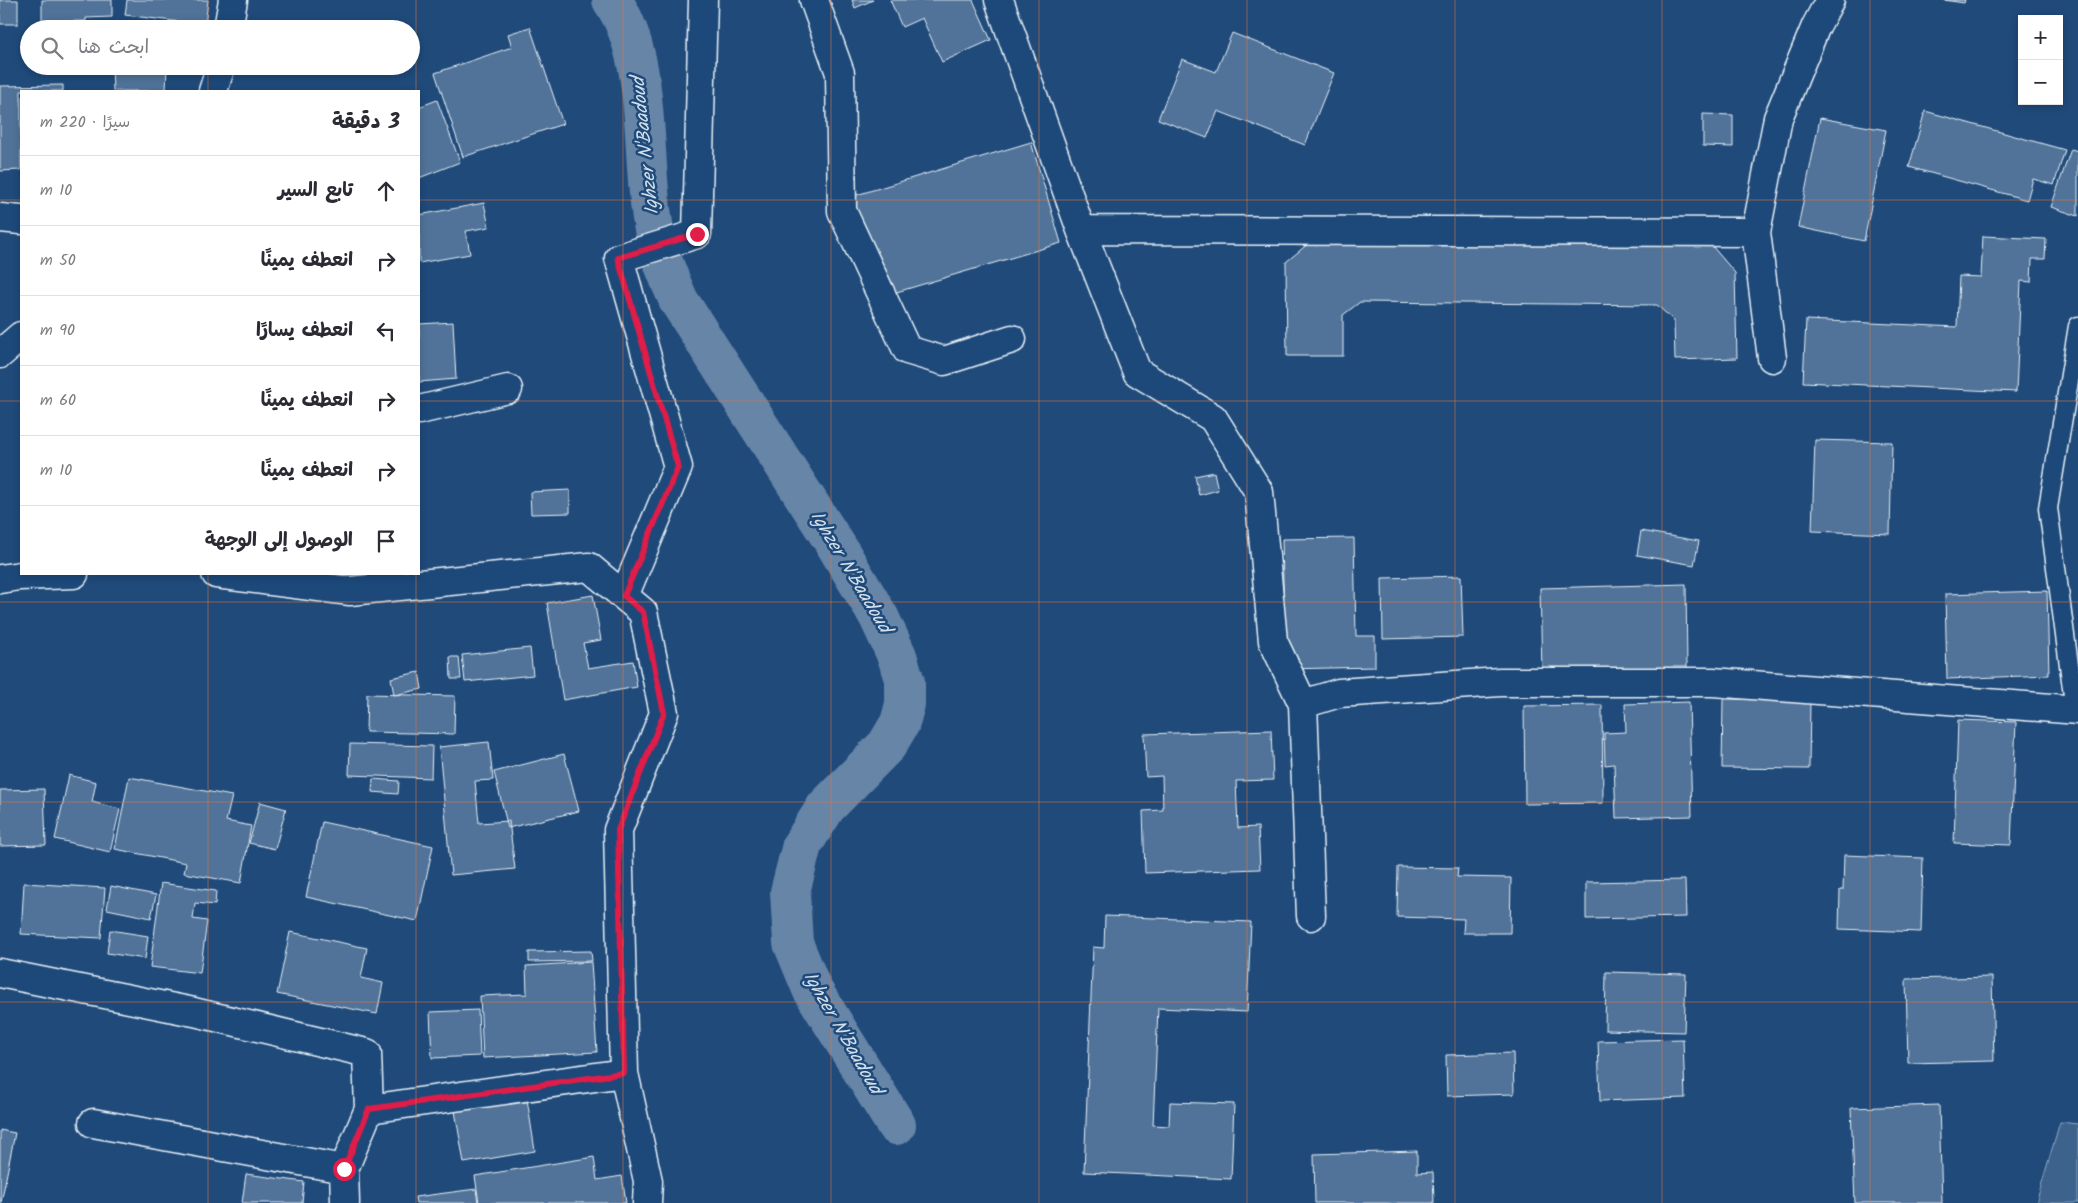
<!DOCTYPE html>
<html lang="ar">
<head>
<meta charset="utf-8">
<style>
  :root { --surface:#fff; --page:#f7f7f7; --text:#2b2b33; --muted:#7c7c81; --line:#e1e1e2 }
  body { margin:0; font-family:Kalam,"Playpen Sans Arabic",sans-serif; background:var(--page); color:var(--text); direction:rtl }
  .controls { position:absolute; right:15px; top:15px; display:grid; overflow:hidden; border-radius:0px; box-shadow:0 2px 8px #0003 }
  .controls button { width:45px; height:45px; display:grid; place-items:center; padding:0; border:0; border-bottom:1px solid var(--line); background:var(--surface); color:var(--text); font:25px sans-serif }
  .stop { position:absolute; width:15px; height:15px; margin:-11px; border:4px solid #e11d48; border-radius:50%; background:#fff }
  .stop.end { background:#e11d48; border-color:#fff; box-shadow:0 1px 5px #0008 }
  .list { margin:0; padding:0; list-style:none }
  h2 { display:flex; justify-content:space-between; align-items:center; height:65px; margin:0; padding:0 20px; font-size:21px }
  h2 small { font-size:16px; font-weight:400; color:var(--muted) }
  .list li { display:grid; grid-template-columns:32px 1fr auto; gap:15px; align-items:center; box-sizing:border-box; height:70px; padding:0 20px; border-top:1px solid var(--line) }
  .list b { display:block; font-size:19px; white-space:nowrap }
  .list em { font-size:16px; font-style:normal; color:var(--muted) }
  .icon { flex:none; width:28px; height:28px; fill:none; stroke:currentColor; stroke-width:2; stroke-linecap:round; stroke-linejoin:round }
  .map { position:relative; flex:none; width:2078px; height:1203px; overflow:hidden; direction:ltr }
  .search { position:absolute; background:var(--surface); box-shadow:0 2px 8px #0003; left:20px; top:20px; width:400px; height:55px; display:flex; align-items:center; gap:12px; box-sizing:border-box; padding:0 18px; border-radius:28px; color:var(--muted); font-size:19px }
  .panel { position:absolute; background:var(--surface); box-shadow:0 2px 8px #0003; left:20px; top:90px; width:400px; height:485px; border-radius:0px; direction:rtl }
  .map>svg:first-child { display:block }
  .green { fill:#3c628c; stroke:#92aac2 }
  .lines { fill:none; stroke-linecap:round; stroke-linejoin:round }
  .canal { stroke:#6685a7; stroke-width:40 }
  .building { fill:#517399; stroke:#e8f1f8 }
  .service-casing { stroke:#e8f1f8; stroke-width:21 }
  .minor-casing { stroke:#e8f1f8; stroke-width:31 }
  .service { stroke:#1f4a7a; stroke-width:18 }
  .minor { stroke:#1f4a7a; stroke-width:28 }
  .route { stroke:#e11d48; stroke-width:6 }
  .grid { fill:none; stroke:#e8773b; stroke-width:1; stroke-opacity:0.55 }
  .labels { text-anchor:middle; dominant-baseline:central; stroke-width:5; stroke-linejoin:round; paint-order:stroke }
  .water-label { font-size:19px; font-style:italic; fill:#d4e1ec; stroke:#1f4a7a }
</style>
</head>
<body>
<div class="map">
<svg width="2078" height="1203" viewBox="0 0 2078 1203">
  <rect width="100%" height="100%" fill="#1f4a7a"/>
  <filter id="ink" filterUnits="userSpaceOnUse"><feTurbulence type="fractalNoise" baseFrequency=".02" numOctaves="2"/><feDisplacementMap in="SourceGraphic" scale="10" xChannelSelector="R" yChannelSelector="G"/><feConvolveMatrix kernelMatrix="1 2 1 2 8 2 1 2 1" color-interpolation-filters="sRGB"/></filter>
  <g filter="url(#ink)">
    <path class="green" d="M2060,1122L2078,1124V1203H2036Z"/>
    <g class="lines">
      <path class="canal" d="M612,0C655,63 639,161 655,234C660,257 669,279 679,301L837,547L879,617L897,656L905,682V704L900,723L887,745L826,807L802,845L790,892L793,943L812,989L896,1125"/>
    </g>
    <path class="building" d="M0,0H18V24H0Z
      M42,0H112V17L86,18V21L42,22Z
      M127,0H208L205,25L125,15Z
      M852,0H873L855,8Z
      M890,0H973L991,40L942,62L922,18L902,27Z
      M1944,0H1965L1964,3Z
      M530,27L563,124L463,157L435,73L512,47L508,34Z
      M1232,33L1334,73L1305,145L1218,111L1207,138L1158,119L1182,59L1216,72Z
      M112,66H167L166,91H113Z
      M63,85V91H21V170L0,171V86Z
      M437,100L460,162L419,178V107Z
      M1925,111L2065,150L2054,185L2033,179L2027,200L1909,167Z
      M1703,114L1733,115V147L1703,146Z
      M1820,118L1886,130L1864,241L1798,227Z
      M1031,142L1061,243L870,300L840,200Z
      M2071,149L2078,151V216L2051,207Z
      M484,203L489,227L466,231L470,254L419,263V215Z
      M1983,236L2046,239L2045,259H2032L2031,282L2021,281L2016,392L1803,382L1806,320L1957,327L1959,276L1981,277Z
      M1309,243L1712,246L1735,273L1737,358L1675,360L1674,321L1657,305L1360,302L1343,315V356H1287L1286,262Z
      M453,322L456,379L419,382V324Z
      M1815,440L1892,442L1890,534L1812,531Z
      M1214,472L1218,490L1199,495L1195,476Z
      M570,490V513L531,514L530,492Z
      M1641,531L1699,541L1694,565L1637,555Z
      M1354,538L1356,636H1375V667L1285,669L1282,539Z
      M1461,576L1463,637L1383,639L1382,578Z
      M1686,584L1687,669L1542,672L1540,588Z
      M2047,591L2049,675L1947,679L1945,594Z
      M593,595L601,640L583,643L588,668L633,661L637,687L563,700L547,603Z
      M530,648L533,675L465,682L462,655Z
      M450,657H459L461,679H451Z
      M419,672L422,689L394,695L391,678Z
      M367,694L455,696L454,734L366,732Z
      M1723,699L1810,700L1809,769L1722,768Z
      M1689,702L1692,816L1616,818L1614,764L1605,765L1604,733L1626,732L1625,704Z
      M1602,705L1603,803L1525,804L1524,706Z
      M1958,720L2016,722L2011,845L1954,843Z
      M1271,730L1273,780L1236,781L1238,828L1258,827L1260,869L1145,873L1143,811L1163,810L1162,776L1146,777L1144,734Z
      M489,742L493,780L475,781L479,823L509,821L515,869L451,875L439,747Z
      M350,744L432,746L431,778L349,775Z
      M564,754L579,811L508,828L494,772Z
      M69,775L96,782L92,802L120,809L110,852L55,839Z
      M129,777L232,796L226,821L251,826L241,883L184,873L186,863L115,849Z
      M373,779L399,781L398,794L372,792Z
      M44,789L46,845L0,846V790Z
      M260,802L286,809L275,849L249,843Z
      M322,822L433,846L417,921L306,897Z
      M1844,855L1923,858L1921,932L1839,929L1840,890H1843Z
      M1398,867L1458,868L1457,877L1511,878L1510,933H1463L1464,919L1397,917Z
      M1685,880L1686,917L1586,919V882Z
      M24,883L105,888L101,938L21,934Z
      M161,883L216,891L215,905L195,903L193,919L207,921L200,973L150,967Z
      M111,886L156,895L151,918L107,909Z
      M1105,916L1251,922L1247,1012L1158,1008L1153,1125L1169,1126L1170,1102L1234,1104L1231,1179L1084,1172L1093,947L1104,948Z
      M110,930L148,936L145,959L107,953Z
      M290,932L367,948L361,978L383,983L377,1014L277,994Z
      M591,951L592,961L529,962V952Z
      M591,962L597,1052L483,1058L480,996L527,994L526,966Z
      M1606,972L1686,974L1684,1032L1605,1030Z
      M1992,977L1994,1061L1908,1063L1906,979Z
      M478,1010L480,1056L432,1058L430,1012Z
      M1683,1039L1685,1098L1600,1101L1598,1041Z
      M1513,1053L1514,1094L1447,1096L1446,1055Z
      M527,1099L535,1151L464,1163L455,1111Z
      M1939,1105L1942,1203H1855L1851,1108Z
      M0,1130L15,1133L1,1203H0Z
      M1417,1151V1173L1433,1172L1434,1203H1315L1314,1154Z
      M594,1157L597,1180L622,1176L626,1203H479L475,1176Z
      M246,1174L304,1182L302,1203H242Z
      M476,1189L478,1203H416L415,1197Z"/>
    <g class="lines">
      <defs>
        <path id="service" d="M2075,710L2048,508L2078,326"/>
        <path id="minor" d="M814,0L840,73L842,211L907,350L944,361L1012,339
          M999,0L1081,230L1756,232
          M228,29L233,0
          M213,91L221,66
          M0,218L21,220
          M1081,230L1137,372L1213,418L1259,492L1273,641L1303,704L1311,916
          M0,354L21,336
          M1772,358L1756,232L1778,118L1816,26L1830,0
          M419,410L508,389
          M216,574L350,591L589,567L643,612L664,713L618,830L624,1073L648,1181L647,1203
          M0,579L20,576L74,574
          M624,596L678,467L619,258L697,234L703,0
          M1303,704L1339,693L1500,682H1713L2078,710
          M0,973L194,1012L367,1053L369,1109L344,1169L345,1203
          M369,1109L624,1073
          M93,1123L344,1169"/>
      </defs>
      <use href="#service" class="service-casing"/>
      <use href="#minor" class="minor-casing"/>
      <use href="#service" class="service"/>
      <use href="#minor" class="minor"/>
    </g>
  </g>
  <g class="lines" filter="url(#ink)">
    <path class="route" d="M344,1169L369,1109L624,1073L618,830L664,713L643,612L624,596L678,467L618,258L697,234"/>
  </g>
  <path class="grid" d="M208,0V29M416,0V91M623,0V1203M831,0V1203M1039,0V1203M1247,0V1203M1455,0V1203M1662,0V1203M1870,0V1203M208,66V91M0,200H21M419,200H2078M0,401H21M419,401H2078M208,574V1203M416,574V1203M0,602H2078M0,802H2078M0,1002H2078"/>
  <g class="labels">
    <g class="water-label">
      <text transform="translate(646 146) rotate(-96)">Ighzer N'Baadoud</text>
      <text transform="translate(850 572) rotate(59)">Ighzer N'Baadoud</text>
      <text transform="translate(842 1033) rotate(60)">Ighzer N'Baadoud</text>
    </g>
  </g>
</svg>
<div class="controls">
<button>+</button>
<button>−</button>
</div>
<div class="stop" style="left:344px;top:1169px"></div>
<div class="stop end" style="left:697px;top:234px"></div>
<div class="search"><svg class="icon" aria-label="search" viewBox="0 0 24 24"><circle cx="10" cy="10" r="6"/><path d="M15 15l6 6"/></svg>ابحث هنا</div>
<section class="panel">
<h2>3 دقيقة<small>سيرًا · 220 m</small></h2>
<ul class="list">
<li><svg class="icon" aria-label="ahead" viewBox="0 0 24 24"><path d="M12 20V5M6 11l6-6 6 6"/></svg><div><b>تابع السير</b></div><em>10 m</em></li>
<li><svg class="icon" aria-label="right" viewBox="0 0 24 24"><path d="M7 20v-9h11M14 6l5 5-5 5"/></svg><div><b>انعطف يمينًا</b></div><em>50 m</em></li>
<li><svg class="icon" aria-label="left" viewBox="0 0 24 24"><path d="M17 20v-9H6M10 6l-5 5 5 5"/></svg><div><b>انعطف يسارًا</b></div><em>90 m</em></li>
<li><svg class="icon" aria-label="right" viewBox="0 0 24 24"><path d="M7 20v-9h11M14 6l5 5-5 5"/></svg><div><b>انعطف يمينًا</b></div><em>60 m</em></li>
<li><svg class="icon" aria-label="right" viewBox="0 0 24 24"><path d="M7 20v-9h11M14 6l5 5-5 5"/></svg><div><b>انعطف يمينًا</b></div><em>10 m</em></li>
<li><svg class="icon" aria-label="arrive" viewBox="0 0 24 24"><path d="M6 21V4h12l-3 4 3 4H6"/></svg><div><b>الوصول إلى الوجهة</b></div></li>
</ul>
</section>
</div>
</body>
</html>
